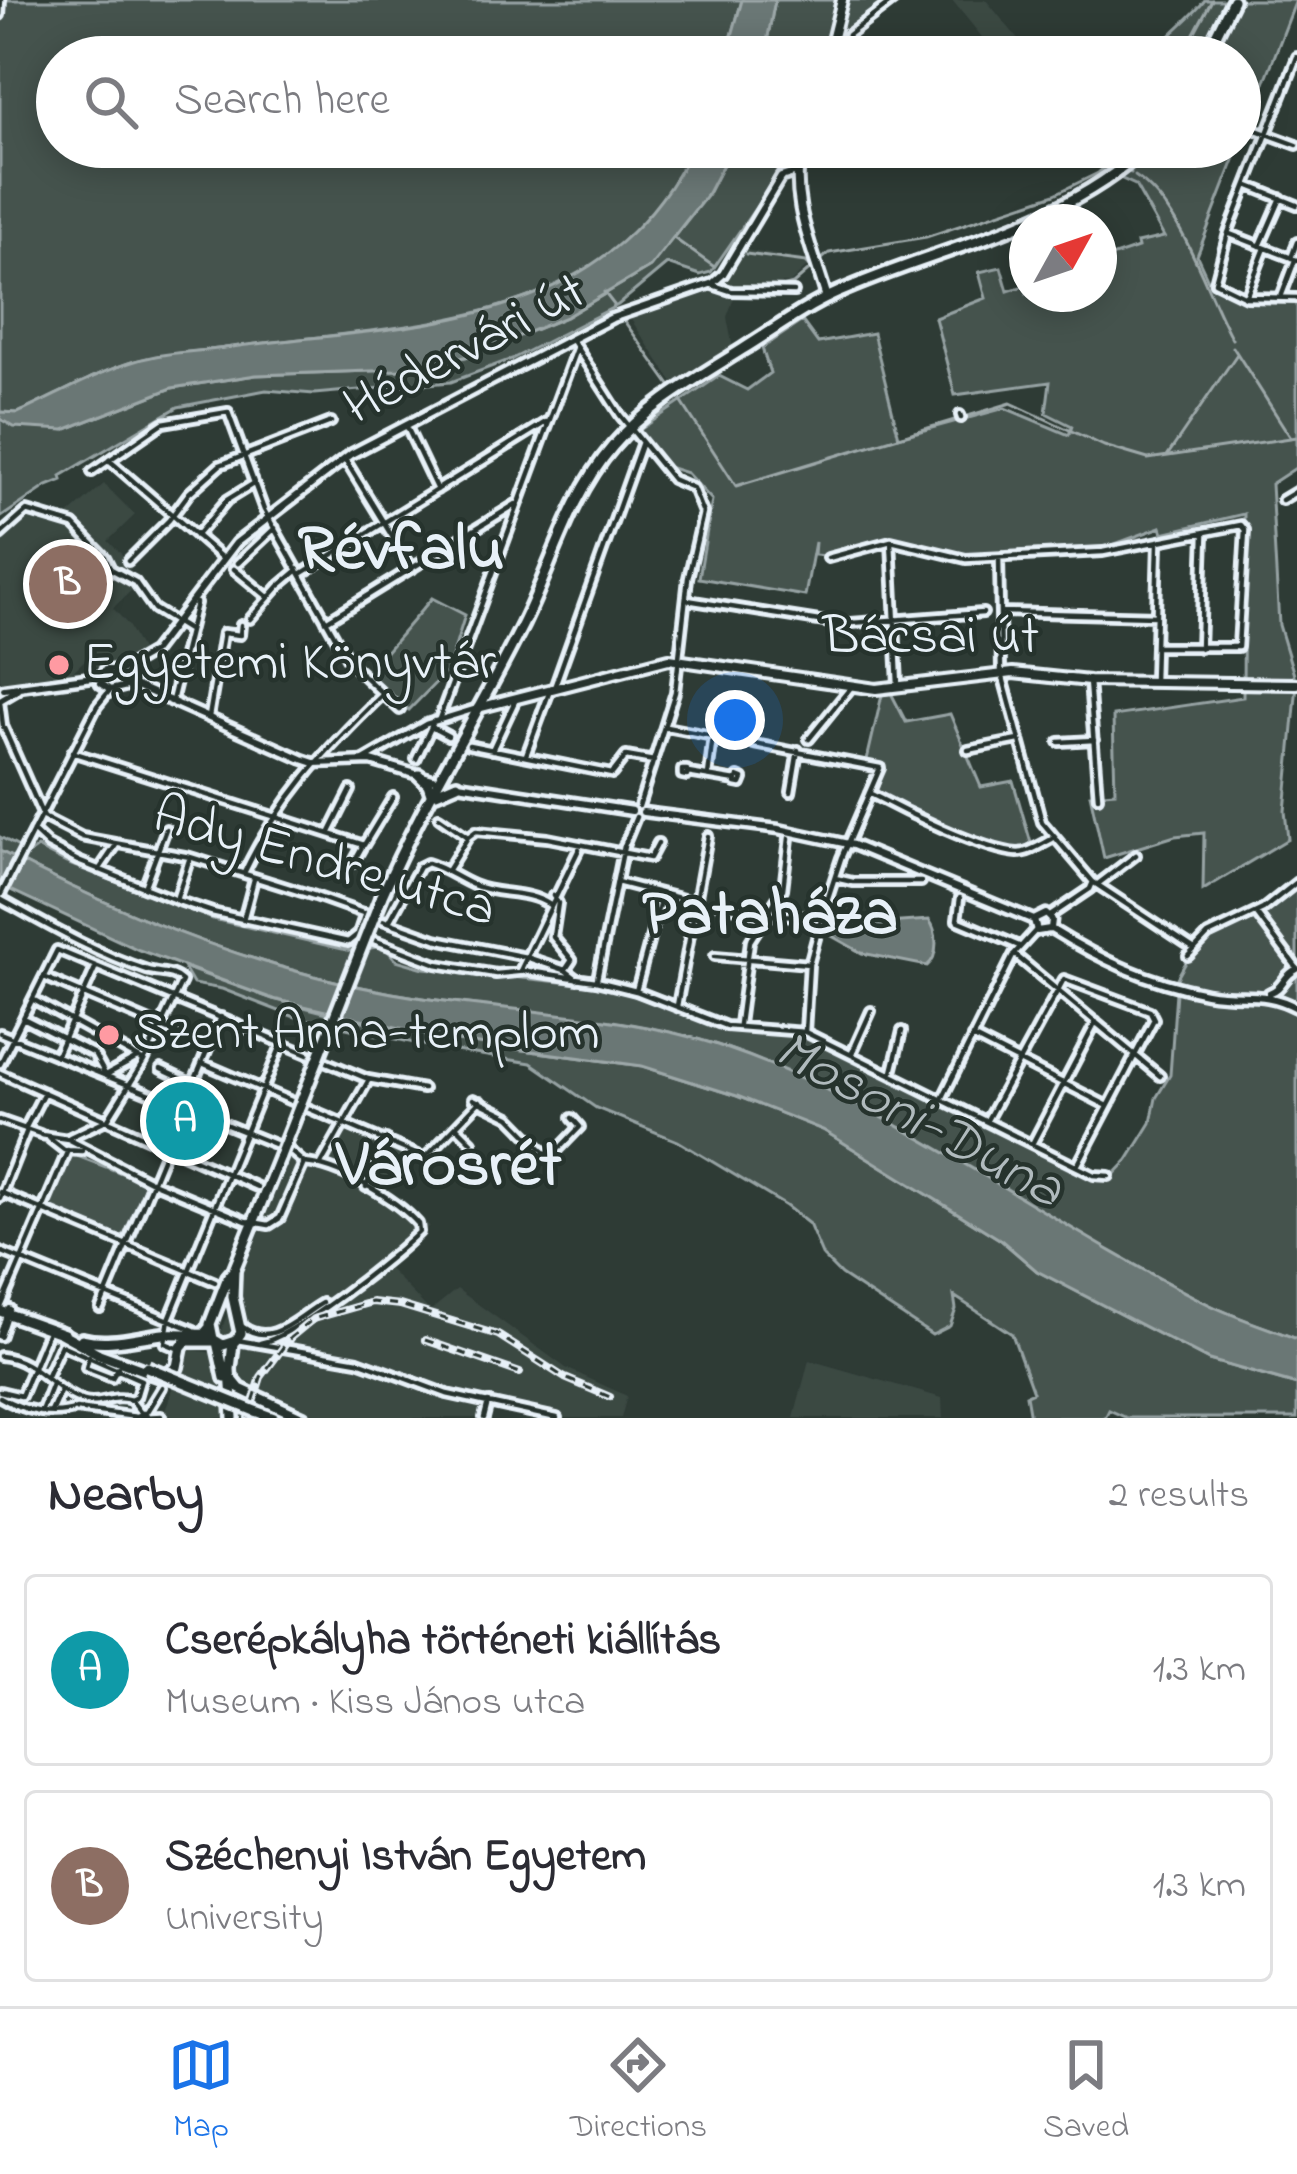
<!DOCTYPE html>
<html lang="en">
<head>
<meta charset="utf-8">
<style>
  :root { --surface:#fff; --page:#f2f2f3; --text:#2b2b33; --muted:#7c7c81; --line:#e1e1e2; --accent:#1a73e8 }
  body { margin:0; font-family:"Indie Flower",sans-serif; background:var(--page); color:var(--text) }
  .compass { position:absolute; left:1009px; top:204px; width:108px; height:108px; border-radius:50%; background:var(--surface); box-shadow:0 6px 30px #0003; rotate:50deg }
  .you { position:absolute; left:735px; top:720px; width:42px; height:42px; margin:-30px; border:9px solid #fff; border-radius:50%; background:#1a73e8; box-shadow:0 0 0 18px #1a73e833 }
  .badge { display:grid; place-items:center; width:78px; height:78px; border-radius:50%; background:var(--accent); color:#fff; font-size:39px; font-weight:700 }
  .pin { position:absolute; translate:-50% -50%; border:6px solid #fff; box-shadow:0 3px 12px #0006 }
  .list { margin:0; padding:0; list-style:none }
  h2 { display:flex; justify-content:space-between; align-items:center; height:156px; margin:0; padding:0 48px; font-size:51px }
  h2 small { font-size:39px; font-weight:400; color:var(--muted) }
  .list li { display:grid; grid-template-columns:78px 1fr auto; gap:36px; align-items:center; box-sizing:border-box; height:192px; margin:0 24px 24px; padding:0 24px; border:3px solid var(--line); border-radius:12px }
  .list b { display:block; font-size:45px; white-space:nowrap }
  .list p { margin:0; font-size:39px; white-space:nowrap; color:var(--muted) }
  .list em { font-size:39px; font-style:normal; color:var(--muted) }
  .icon { flex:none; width:66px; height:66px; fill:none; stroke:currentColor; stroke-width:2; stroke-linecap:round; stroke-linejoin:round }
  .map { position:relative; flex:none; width:1297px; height:1418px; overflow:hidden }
  .search { position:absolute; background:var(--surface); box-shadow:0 6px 30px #0003; left:36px; right:36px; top:36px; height:132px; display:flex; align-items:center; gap:30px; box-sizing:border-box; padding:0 42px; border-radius:66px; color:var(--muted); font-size:45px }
  .sheet { height:588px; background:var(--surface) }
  nav { display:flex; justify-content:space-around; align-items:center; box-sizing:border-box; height:168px; border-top:3px solid var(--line); background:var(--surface); font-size:33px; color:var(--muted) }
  nav a { display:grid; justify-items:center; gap:6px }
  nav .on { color:var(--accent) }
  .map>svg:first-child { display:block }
  .built { fill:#3b4843 }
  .green { fill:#45524e; stroke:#96a2a3; stroke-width:3 }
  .water { fill:#6b7775; stroke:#9da8a9; stroke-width:3 }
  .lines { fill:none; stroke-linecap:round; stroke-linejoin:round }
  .stream { stroke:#9da8a9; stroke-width:3 }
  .minor-casing { stroke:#e8f1f8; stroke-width:14 }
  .tertiary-casing { stroke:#e8f1f8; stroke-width:15 }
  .secondary-casing { stroke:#e8f1f8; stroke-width:16 }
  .primary-casing { stroke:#e8f1f8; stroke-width:18 }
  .minor { stroke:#26332d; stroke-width:4.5 }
  .tertiary { stroke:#26332d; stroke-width:6 }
  .secondary { stroke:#26332d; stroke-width:8 }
  .primary { stroke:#26332d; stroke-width:9 }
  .rail-casing { stroke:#e8f1f8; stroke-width:8 }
  .rail { stroke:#26332d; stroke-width:3; stroke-dasharray:9; stroke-linecap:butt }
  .primary-bridge-casing { stroke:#e8f1f8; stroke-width:18; stroke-linecap:butt }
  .primary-bridge { stroke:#26332d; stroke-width:9 }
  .poi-dot { fill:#ff9aa2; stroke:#26332d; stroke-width:4.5 }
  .labels { text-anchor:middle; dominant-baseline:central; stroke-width:9; stroke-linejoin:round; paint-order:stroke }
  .street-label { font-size:54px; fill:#e8f1f8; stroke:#26332d }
  .poi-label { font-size:54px; fill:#e8f1f8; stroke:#26332d; text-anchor:start }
  .water-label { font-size:57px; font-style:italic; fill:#b0babd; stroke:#26332d }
  .district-label { font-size:66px; font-weight:bold; fill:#e8f1f8; stroke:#26332d }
</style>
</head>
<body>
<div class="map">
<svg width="1297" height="1418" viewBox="0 0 1297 1418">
  <rect width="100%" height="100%" fill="#2e3b35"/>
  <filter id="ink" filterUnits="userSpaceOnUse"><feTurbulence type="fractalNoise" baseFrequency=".00833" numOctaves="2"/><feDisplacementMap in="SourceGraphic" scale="24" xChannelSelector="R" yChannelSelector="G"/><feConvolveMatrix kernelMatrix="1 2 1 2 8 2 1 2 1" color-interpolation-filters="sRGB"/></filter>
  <g filter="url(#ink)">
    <path class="built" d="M952,0H986L1033,57H998Z
      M745,250L807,260L810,264L790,283H782L783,297L734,298L727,317L733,349L675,386L630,318L705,294L724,283Z
      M104,484L135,515L108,541L133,565L126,576L137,585L113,608L128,625L143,654L121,665L98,667L85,660L69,675L6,685L0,679V530L21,509L65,518Z
      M352,1123L427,1153L434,1160L427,1166L414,1159L385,1189L405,1201L429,1226L386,1266L430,1311L457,1289L566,1368L627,1396L621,1418H560L493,1402L487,1418H72H162L188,1349L213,1353L286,1152L329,1162Z
      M809,1360L942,1398L943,1418H794Z"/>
    <path class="green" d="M0,0H742L726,57H57V147H693C685,163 678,180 668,195C575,332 370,327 225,348C196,352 163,353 135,361C95,373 56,396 18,413L0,412Z
      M775,0H891L838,41L834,57H764Z
      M1205,0H1296L1240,146V57H1154C1164,36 1189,21 1205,0Z
      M732,147H791L761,200L711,272L700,275L667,264L618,305L512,359L451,382L314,394L266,390L178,407L61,476L62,480L47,486L0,518V419L64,430L172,388L256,375L399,370L470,356L566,317L650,267L708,194Z
      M1109,147H1239L1197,256L1209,282L1247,300L1297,298V467L1271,484L1279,625L1297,685L1285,811L1288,839L1203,890L1204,833L1175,836L1104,858L1090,794L1115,792L1113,716L1243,697L1244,514L1163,533L1161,527L1107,547L1075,551L953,557L892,540L826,556L814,555L815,542L805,596L699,578L712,500L687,473L668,467L638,431L719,376L747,390L770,373L762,348L802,321L818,343L873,333L899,437L1005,408L1069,435L1072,426L1046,413L1050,382L955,395L935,318L986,298L979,272L1001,267L1008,291L1027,285V294H1099V261L1138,248L1137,243L1164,237L1135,185L1120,178L1102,157Z
      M432,598L465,615L448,670L409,710L366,675Z
      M891,693L906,722L950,714L981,787L1013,781L1031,843C1025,847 1021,851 1014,851C986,850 904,806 876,793L885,765L867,760L882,695Z
      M0,837L30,853L37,848L66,863L213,919L351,951L377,947L387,950L396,960L424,968L609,987L728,1029L808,1036L1091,1178L1108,1181L1128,1160L1151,1123L1156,1098L1170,1075L1177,978L1193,950L1297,886V1339C1266,1327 1233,1317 1204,1302C1096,1247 993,1182 887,1125C833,1097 780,1066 723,1047C617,1012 501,1013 392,993C255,969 122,915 0,851Z
      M183,967L273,999L339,1016L457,1041L642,1066L737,1096L823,1130L1001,1240L1037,1271L1209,1360L1297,1385V1418H1127L1109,1410L1105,1418H1030L1026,1395L1033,1392L1012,1334L954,1296L956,1309L950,1326L932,1335L841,1275L823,1257L809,1224L786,1206L678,1141L596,1108L531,1063L437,1048L292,1016L222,989L193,984Z
      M72,1154L148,1183L126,1243L44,1209L63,1161Z"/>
    <path class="water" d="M742,0H775L764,57H726Z
      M693,147H732L708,193L650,267L566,317L470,356L399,370L256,375L172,388L64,430L14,427L0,419V412L18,413C56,396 95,373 135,361C163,352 196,352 225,348C405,323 600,336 693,147Z
      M0,851C122,915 256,969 392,993C502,1013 617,1011 723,1047C895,1105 1042,1220 1204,1302C1233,1317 1266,1327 1297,1339V1385L1209,1360L1037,1271L1001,1240L823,1130L737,1096L642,1066L457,1041L273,999L139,950L0,885Z
      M929,920C938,931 939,957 927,966L862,953L832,936L835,928L843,926Z"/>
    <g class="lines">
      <path class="stream" d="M1169,57L1192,37L1212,0
        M1127,171L1131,173
        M1135,176C1182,207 1205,290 1232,339
        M675,239L713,266
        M746,254L806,262L811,267
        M782,287L793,284L829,253L926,237L1055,194L1098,173L1126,147
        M604,292L614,305
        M622,318L672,388
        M1233,347L1291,438
        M681,401L736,486L1011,403L1104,446L1148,459L1297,437
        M1167,456L1237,354"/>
      <defs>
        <path id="minor" d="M0,15L1,0
          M838,57L848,35L894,0
          M1297,57L1228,233L1215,282L1246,297L1297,298
          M1240,124L1297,145
          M1247,185L1297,205
          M1230,234L1297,260
          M1260,246L1281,198
          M1291,258L1297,242
          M710,284L731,291L794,292
          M1246,297L1265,248
          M1281,297L1295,260
          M571,339L620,415L672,479L693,488L703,513L688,578L675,692L639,806
          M960,415L961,418
          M406,425L437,490
          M109,460L222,558
          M346,461L412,569
          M92,472L163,423L228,412L264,510L350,663L400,710
          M1282,500L1297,491
          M0,535L27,511L74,525L105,557L111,569L135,582L154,609L188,630
          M196,536L227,500L253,484
          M891,541L898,685
          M828,558L891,541L966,559L1103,552L1241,525L1245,530L1238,647H1155
          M999,558L1001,670L1042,822L1093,882L1193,948
          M128,561L169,520L189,493L220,465L331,422
          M238,563L275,528
          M234,569L268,597
          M301,574L546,422
          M687,600L838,624L983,613
          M1000,612L1156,616
          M250,619L279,586L298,570
          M326,621L516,504
          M1200,648L1204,534
          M1089,681L1098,797
          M1154,681L1158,543
          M555,685L642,442
          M172,701L196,603
          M0,702L3,726L42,814
          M209,717L223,633L240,635L241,625
          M439,719L576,349
          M666,727L880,768L841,858L822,916L809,964L805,1032
          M433,728L448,736
          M809,739L852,686
          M1059,742L1094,740
          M469,745L612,774L626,756L654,761
          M492,750L515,701
          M968,750L1019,740
          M72,752L364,845L393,797
          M526,755L549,693
          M416,759L434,721
          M364,760L426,724L478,708
          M682,770H687V776L682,775Z
          M688,773L736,781
          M708,776L713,736
          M738,777L743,779L741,784L736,783Z
          M791,792L798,750
          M869,793C901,810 984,851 1018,853C1029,853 1042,844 1052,839
          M41,816L82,837L190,857L315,896L436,939L526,957L565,970L577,979
          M439,817L468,837
          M33,831L48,845L78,861L176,900L212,912L348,942L358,934L365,913
          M329,834L351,790
          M353,863L362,847
          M99,870L116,845
          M447,871L468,837L476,831L548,838L650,858L658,843
          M244,873C278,801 326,749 382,695
          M835,878L853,882H921
          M617,882L687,900
          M1098,884L1136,855
          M145,885L166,829
          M0,896L97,706L110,690
          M553,896L558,903L553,937L572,960L566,969
          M960,898L957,920L1019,946
          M0,899C47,925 95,953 147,970C160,974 172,971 182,981L144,1061L108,1119
          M176,900L190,857
          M719,904L765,915L822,916
          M1256,913L1297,968
          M1050,916L1090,889L1093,882
          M243,920L254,879
          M389,922L419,867L427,863C444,868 457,878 473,885C499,896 525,889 550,905
          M358,934L437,964L496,974L527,971L596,981L636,991L726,1026L805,1032L1094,1175L1109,1176
          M1014,954L1160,1076
          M715,956L809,964
          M1188,956L1208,935L1263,909L1297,882
          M520,971L579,849
          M44,977L209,1047
          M597,979L624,846L636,817
          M636,991L662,894
          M34,1000L144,1061
          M677,1006L708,836
          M23,1018L94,1054L105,1074
          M739,1024L750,941L783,889L789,838
          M0,1033L289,1150L304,1163
          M972,1037L1106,1105
          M852,1053L871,1011
          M57,1054L96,966
          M202,1063L425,1158L480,1101
          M0,1064L57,950L368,1079L423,1089
          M161,1069L193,1084
          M892,1072L902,1031
          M0,1073L257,1187
          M106,1075L137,1058
          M943,1097L1014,954L1036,930
          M473,1099L510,1117L550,1158L580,1127L572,1118
          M0,1120L40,1134
          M987,1120L1064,979L1150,1011L1154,1019L1077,1166
          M457,1127L472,1142
          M25,1129L44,1092
          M41,1135L68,1139L152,1182L246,1221L269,1225L280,1218L304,1163
          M70,1137L108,1119
          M50,1139L64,1150L82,1151
          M1032,1144L1096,1022
          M321,1164L368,1081
          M366,1187L386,1139
          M0,1192L215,1282
          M0,1198L27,1130
          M0,1251L194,1330
          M1,1307L68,1150
          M100,1308L221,1017
          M243,1327C272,1348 297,1317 322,1303
          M237,1340L358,1361L447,1394L557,1418
          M260,1343C292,1338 393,1258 419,1232L418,1224C395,1198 338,1165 304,1163
          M177,1348L165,1343L169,1319L282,1043
          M0,1356C36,1359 52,1392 84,1401C100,1406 113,1394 131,1400L136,1397L141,1380L61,1345L47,1376
          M89,1356L86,1368L112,1378L118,1368
          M0,1391L21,1396L49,1329
          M0,1397C22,1410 52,1418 76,1409L137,1417L146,1413
          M131,1400L141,1413H146L162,1387
          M41,1412L52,1384
          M51,1412L60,1392
          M143,1417L161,1416
          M484,1418L488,1402"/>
        <path id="tertiary" d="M121,679L302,759L314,763L371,761L439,781
          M100,683L110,690L131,685
          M101,684L105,670H122L153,652L236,543L351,454L612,318L713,283L723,274L781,177L797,172
          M4,689L100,676
          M0,700L17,690
          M458,784L632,811
          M643,812L779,829L853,845L1034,920
          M1034,920L1046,914L1052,920L1051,928
          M1034,920L1037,931L1050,929
          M1051,929C1101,960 1148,982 1206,993C1244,1000 1262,989 1297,1008
          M1269,993C1284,988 1283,975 1297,969
          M0,1336L9,1309"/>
        <path id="secondary" d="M828,57L842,0
          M801,147C789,202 812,246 827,298
          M478,708L669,659L876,689L1013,673L1089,681L1297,684"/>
        <path id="primary" d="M1205,57L1233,0
          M419,775L428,784L431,793
          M436,793L457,784
          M381,898C422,803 477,716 523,624C552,565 569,497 613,446C648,405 697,378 743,349C774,330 803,308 837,293C939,247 1064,227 1146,147
          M234,1270L228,1277L210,1324L213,1339L223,1345L235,1341L241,1333L233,1297L234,1270L280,1156
          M0,1311L64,1334
          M59,1332L99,1354L162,1377L177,1367L181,1347L186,1341H215
          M82,1339C108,1346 136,1337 163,1334C177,1333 191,1335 204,1334L210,1327
          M217,1342L225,1378
          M231,1378L240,1389L303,1418
          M255,1411L274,1418
          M233,1418L230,1369L233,1343"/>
      </defs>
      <use href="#minor" class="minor-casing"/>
      <use href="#tertiary" class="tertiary-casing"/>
      <use href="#secondary" class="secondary-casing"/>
      <use href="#primary" class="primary-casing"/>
      <use href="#minor" class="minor"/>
      <use href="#tertiary" class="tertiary"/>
      <use href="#secondary" class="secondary"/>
      <use href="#primary" class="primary"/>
      <defs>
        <path id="rail" d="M425,1340L520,1373
          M248,1418L261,1377L290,1338L313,1319L372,1302L400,1305L498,1335L565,1378L610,1397"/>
      </defs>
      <use href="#rail" class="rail-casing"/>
      <use href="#rail" class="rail"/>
      <defs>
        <path id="primary-bridge" d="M280,1156L381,898
          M147,1367L255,1411"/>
      </defs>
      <use href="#primary-bridge" class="primary-bridge-casing"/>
      <use href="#primary-bridge" class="primary-bridge"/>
    </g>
  </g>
  <g class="poi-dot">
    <circle cx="59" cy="665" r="12"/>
    <circle cx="109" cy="1035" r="12"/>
  </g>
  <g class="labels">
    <g class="street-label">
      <text transform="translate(466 351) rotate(-28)">Hédervári út</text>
      <text x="931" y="639">Bácsai út</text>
      <text transform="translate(324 864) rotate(16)">Ady Endre utca</text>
    </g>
    <g class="poi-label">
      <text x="83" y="665">Egyetemi Könyvtár</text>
      <text x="133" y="1035">Szent Anna-templom</text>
    </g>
    <g class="water-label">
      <text transform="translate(918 1122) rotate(28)">Mosoni-Duna</text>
    </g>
    <g class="district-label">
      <text x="401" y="552">Révfalu</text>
      <text x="770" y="917">Pataháza</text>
      <text x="449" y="1168">Városrét</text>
    </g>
  </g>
</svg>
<svg class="compass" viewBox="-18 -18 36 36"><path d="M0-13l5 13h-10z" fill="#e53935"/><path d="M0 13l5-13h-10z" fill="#7c7c81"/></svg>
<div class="you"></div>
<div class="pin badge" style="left:185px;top:1121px;background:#0f9aa8">A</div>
<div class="pin badge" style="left:68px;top:584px;background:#8d6e63">B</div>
<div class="search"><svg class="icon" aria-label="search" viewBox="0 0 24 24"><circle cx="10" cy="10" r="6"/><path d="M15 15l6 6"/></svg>Search here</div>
</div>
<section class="sheet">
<h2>Nearby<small>2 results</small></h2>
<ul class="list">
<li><span class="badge" style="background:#0f9aa8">A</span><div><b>Cserépkályha történeti kiállítás</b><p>Museum · Kiss János utca</p></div><em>1.3 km</em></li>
<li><span class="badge" style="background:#8d6e63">B</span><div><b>Széchenyi István Egyetem</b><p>University</p></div><em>1.3 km</em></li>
</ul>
</section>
<nav>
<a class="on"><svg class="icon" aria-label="map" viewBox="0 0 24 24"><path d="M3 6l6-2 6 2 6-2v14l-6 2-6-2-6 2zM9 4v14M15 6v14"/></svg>Map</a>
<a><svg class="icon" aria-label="directions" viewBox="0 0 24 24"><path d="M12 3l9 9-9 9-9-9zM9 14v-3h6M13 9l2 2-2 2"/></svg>Directions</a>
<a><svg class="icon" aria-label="saved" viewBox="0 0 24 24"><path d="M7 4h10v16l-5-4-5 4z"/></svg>Saved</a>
</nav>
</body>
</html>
